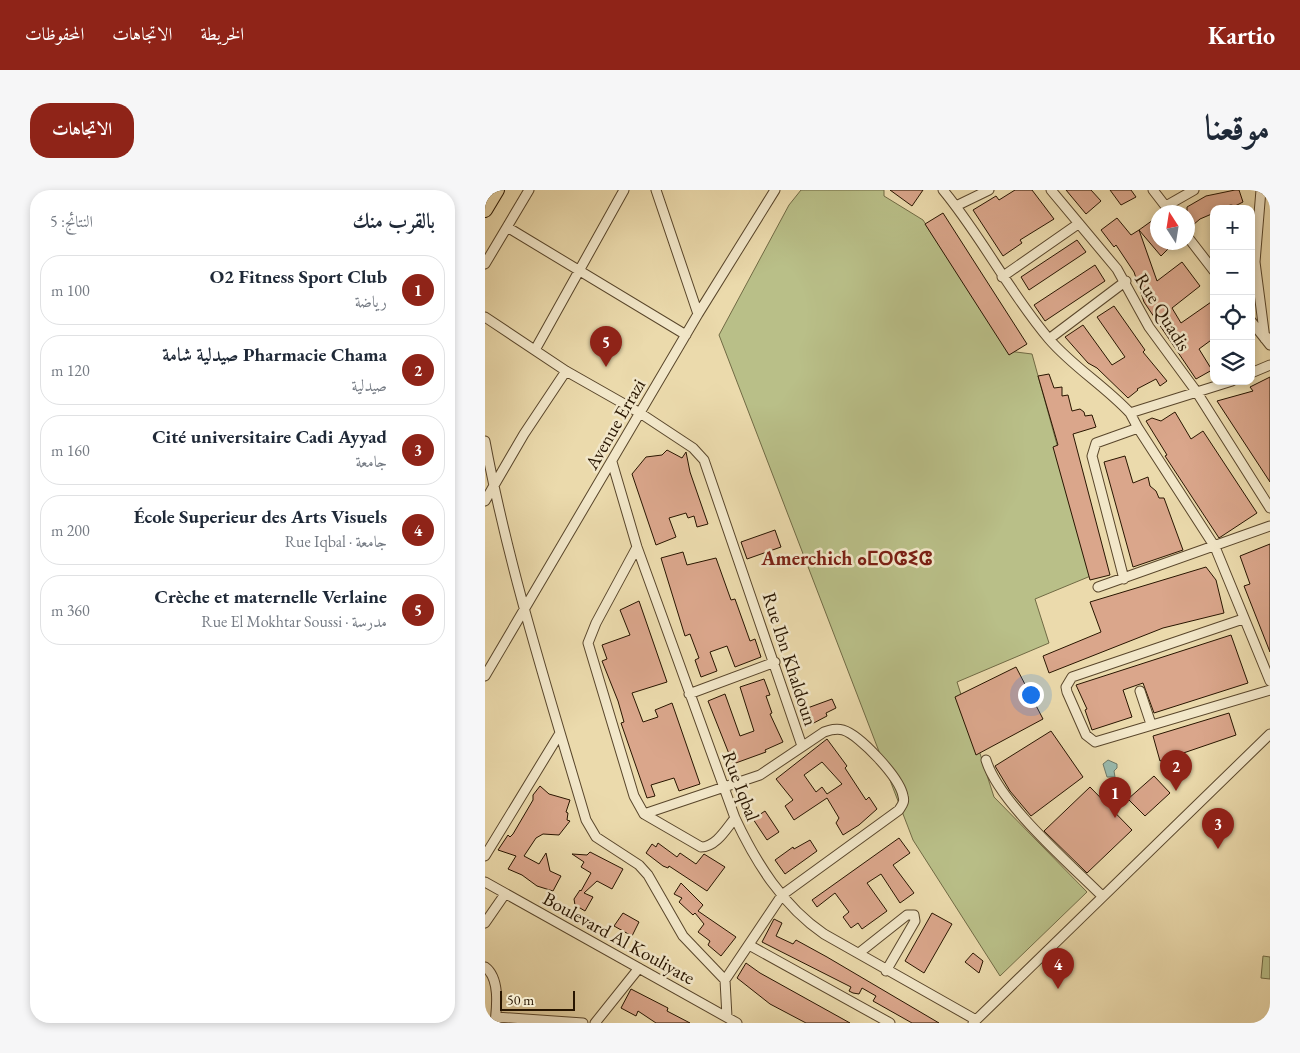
<!DOCTYPE html>
<html lang="ar">
<head>
<meta charset="utf-8">
<style>
  :root { --surface:#fff; --page:#f6f6f7; --text:#1f2937; --muted:#747a83; --line:#e0e1e3; --accent:#8f2418 }
  body { margin:0; font-family:"EB Garamond",Amiri,"Noto Sans Tifinagh",serif; background:var(--page); color:var(--text); direction:rtl }
  .controls { position:absolute; right:15px; top:15px; display:grid; overflow:hidden; border-radius:10px; box-shadow:0 2px 8px #0003 }
  .controls button { width:45px; height:45px; display:grid; place-items:center; padding:0; border:0; border-bottom:1px solid var(--line); background:var(--surface); color:var(--text); font:25px sans-serif }
  .compass { position:absolute; left:665px; top:15px; width:45px; height:45px; border-radius:50%; background:var(--surface); box-shadow:0 2px 8px #0003; rotate:348deg }
  .scale { position:absolute; left:15px; bottom:12px; width:75px; box-sizing:border-box; padding-left:5px; border:2px solid #281500; border-top:0; font-size:14px; line-height:18px; white-space:nowrap; color:#281500; -webkit-text-stroke:4px #f2e7c9; paint-order:stroke }
  .you { position:absolute; left:545px; top:504px; width:18px; height:18px; margin:-12px; border:4px solid #fff; border-radius:50%; background:#1a73e8; box-shadow:0 0 0 8px #1a73e833 }
  .badge { display:grid; place-items:center; width:32px; height:32px; border-radius:50%; background:var(--accent); color:#fff; font-size:16px; font-weight:700 }
  .pin { position:absolute; translate:-50% -41px; filter:drop-shadow(0 1px 2px #0008) }
  .pin::after { content:''; position:absolute; top:26px; width:18px; height:15px; background:inherit; clip-path:polygon(0 0,100% 0,50% 100%) }
  .list { margin:0; padding:0; list-style:none }
  h2 { display:flex; justify-content:space-between; align-items:center; height:65px; margin:0; padding:0 20px; font-size:21px }
  h2 small { font-size:16px; font-weight:400; color:var(--muted) }
  .list li { display:grid; grid-template-columns:32px 1fr auto; gap:15px; align-items:center; box-sizing:border-box; height:70px; margin:0 10px 10px; padding:0 10px; border:1px solid var(--line); border-radius:20px }
  .list b { display:block; font-size:19px; white-space:nowrap }
  .list p { margin:0; font-size:16px; white-space:nowrap; color:var(--muted) }
  .list em { font-size:16px; font-style:normal; color:var(--muted) }
  .icon { flex:none; width:28px; height:28px; fill:none; stroke:currentColor; stroke-width:2; stroke-linecap:round; stroke-linejoin:round }
  .map { position:relative; flex:none; width:785px; height:833px; overflow:hidden; direction:ltr; border-radius:20px }
  header { display:flex; align-items:center; gap:30px; box-sizing:border-box; height:70px; padding:0 25px; background:var(--accent); color:#fff }
  header strong { font-size:24px }
  nav { display:flex; gap:28px; margin-inline-start:auto; font-size:18px }
  .intro { display:flex; align-items:center; justify-content:space-between; box-sizing:border-box; height:120px; padding:0 30px }
  h1 { margin:0; font-size:35px }
  .button { padding:12px 22px; border-radius:20px; background:var(--accent); color:#fff; font-size:18px; font-weight:700 }
  main { display:flex; gap:30px; padding:0 30px }
  aside { flex:1; background:var(--surface); border-radius:20px; box-shadow:0 2px 8px #0003 }
  .map>svg:first-child { display:block }
  .green { fill:#b9bf88; stroke:#706a44 }
  .water { fill:#99baae; stroke:#6c7868 }
  .building { fill:#daa68b; stroke:#281500; fill-rule:evenodd }
  .lines { fill:none; stroke-linecap:round; stroke-linejoin:round }
  .minor-casing { stroke:#59462b; stroke-width:11 }
  .primary-casing { stroke:#281500; stroke-width:16 }
  .minor { stroke:#f2e7c9; stroke-width:9 }
  .primary { stroke:#ebdaac; stroke-width:14 }
  .labels { text-anchor:middle; dominant-baseline:central; stroke-width:5; stroke-linejoin:round; paint-order:stroke }
  .street-label { font-size:19px; fill:#281500; stroke:#f2e7c9 }
  .neighbourhood-label { font-size:20px; font-weight:bold; fill:#7a1f14; stroke:#f2e7c9 }
</style>
</head>
<body>
<header>
<strong>Kartio</strong>
<nav><a>الخريطة</a><a>الاتجاهات</a><a>المحفوظات</a></nav>
</header>
<div class="intro"><h1>موقعنا</h1><a class="button">الاتجاهات</a></div>
<main>
<div class="map">
<svg width="785" height="833" viewBox="0 0 785 833">
  <rect width="100%" height="100%" fill="#ebdaac"/>
  <filter id="stains"><feTurbulence type="fractalNoise" baseFrequency=".004" numOctaves="4"/><feColorMatrix values="0 0 0 0 .2 0 0 0 0 .09 0 0 0 0 .02 0 0 0 .5 -.17"/></filter>
  <radialGradient id="worn" r=".72"><stop offset=".6" stop-color="#630" stop-opacity="0"/><stop offset="1" stop-color="#630" stop-opacity=".3"/></radialGradient>
  <path class="green" d="M316,0H399V6L438,30L523,161L547,164L608,385L550,409L564,453L472,492L509,607L602,702L515,786L428,650L234,145L304,15Z
    M778,766L785,767V789L776,788Z"/>
  <path class="water" d="M623,570L632,574V578L629,581L630,587H622L618,574Z"/>
  <path class="building" d="M405,0H438L427,16Z
    M530,0H547L569,29L535,50L537,53L518,66L488,20L511,6L514,10Z
    M581,0H606L616,11L601,24Z
    M625,0H646L651,7L636,15Z
    M750,0H754L758,12L750,16L746,15L729,19V23L715,29L708,35H702V17L721,6Z
    M458,23L542,154L524,165L440,34Z
    M632,28L646,45L654,40L672,91L697,72L715,96L687,118L696,133L729,110V148L714,159L727,180L711,189L659,112L649,82L631,55L629,57L616,40Z
    M668,30L672,35V52H690L676,66L654,40Z
    M592,50L601,62L544,100L536,87Z
    M610,75L620,91L560,131L549,115Z
    M629,116L660,160L658,162L682,191L675,196L671,189L652,199L653,200L643,208L612,178L603,173L580,147L598,135L627,175L640,167L612,127Z
    M564,184L569,198L577,197V206L583,205L587,221L595,219L599,222L600,226L607,225L611,237L588,244L625,385L605,390L568,257L573,255L553,186Z
    M785,187V292L732,211L768,201L765,197Z
    M690,222L706,249L718,241L772,323L734,348L680,266L682,265L661,231L667,228L676,231Z
    M182,260L197,268L201,262L205,282L223,334L212,337L209,326L203,328L201,323L184,328L191,347L171,355L147,284L161,267L177,265Z
    M640,266L648,293L663,287L665,296L671,301L674,308H679L698,360L648,377L619,272Z
    M290,340L296,357L262,369L256,352Z
    M785,354V462L759,396L765,394L755,366Z
    M198,362L202,375L231,368L246,410L250,409L265,451L270,449L276,467L250,477L242,456L225,462L232,481L216,487L210,470L214,468L205,444L200,446L176,368Z
    M721,377L731,390L739,423L678,438L564,483L558,466L616,442L605,412Z
    M154,411L182,492L147,503L158,532L173,527L170,520L187,513L215,594L194,601L189,588L166,595L170,606L162,608L136,533L139,532L133,511L117,471L122,469L117,455L145,445L135,420Z
    M746,445L763,493L669,523L658,493L638,500L647,527L607,540L600,520L602,519L591,495Z
    M531,477L558,529L491,565L470,507Z
    M279,489L285,505L281,506L287,523L285,524L298,552L280,560L281,562L248,574L223,511L240,504L255,546L269,541L255,497Z
    M347,509L351,518L341,523L342,526L323,536L317,520Z
    M744,523L751,545L675,571L668,546Z
    M566,541L598,587L546,626L525,601L510,576Z
    M342,549L362,576L360,578L381,610L384,607L392,619L374,635L358,645L351,633L354,628L342,608L309,630L300,616L308,610L291,589ZM337,572L357,594L342,604L337,597L331,602L319,585Z
    M669,586L685,603L660,626L643,609Z
    M55,596L64,604L85,610L81,622L83,623L82,630L85,631L74,645L58,644L51,648L39,666L54,674L61,663L65,681L76,686L68,701L52,696L37,685L23,679L31,666L13,660L23,645L25,647L28,644L48,610V605Z
    M605,597L647,640L602,683L559,641Z
    M280,621L294,642L282,650L268,629Z
    M414,648L425,663L408,675L429,703L415,713L396,684L382,693L402,721L377,739L373,733L366,738L358,727L364,722L350,703L332,717L327,710Z
    M325,650L332,661L300,684L290,670L308,657L309,659Z
    M173,653L192,667L195,663L211,674L219,664L240,677L222,701L184,676L183,678L178,676L161,663L167,654L171,657Z
    M105,662L138,679L127,699L112,691L99,703L108,707L100,721L90,715L89,709L95,700L96,701L106,683L96,677L99,672L87,664L102,665Z
    M196,693L218,715L213,721L251,747L236,766L223,755L225,751L213,742L219,734L210,723L208,725L194,712L197,708L189,704Z
    M138,723L154,732L147,746L129,736Z
    M447,723L467,734L439,783L420,771Z
    M289,729L297,733L291,746L308,754L311,750L342,767L454,833H427L388,811L391,806L377,798L374,804L368,803L364,801L366,797L277,752Z
    M488,763L498,771L494,783L480,772Z
    M261,773L275,783L365,833H321L285,814L252,788Z
    M146,799L183,818L182,821L205,833H171L153,821L151,826L136,818Z"/>
  <g class="lines">
    <defs>
      <path id="minor" d="M171,0L213,124
        M458,0C497,47 524,102 564,149C588,177 620,196 645,223L653,238L730,357L785,491
        M566,0L632,79L664,137L711,201L785,318
        M668,0L685,22
        M776,0L770,72L780,149L785,148
        M471,16L504,0
        M681,16L709,0
        M22,37L201,145
        M702,46L729,81
        M0,74L44,0
        M517,87L593,34
        M0,127L81,181L155,223L208,258L219,270L317,556
        M766,131L785,155
        M564,149L641,91
        M50,160L139,0
        M766,183L785,175
        M645,223L747,191
        M0,251C24,380 64,504 101,630L111,647L154,675L163,685L198,746L240,790L242,827
        M127,272L152,357L250,628C271,673 298,716 339,744L491,830
        M0,311L39,244L81,181
        M152,357L111,433L103,453L149,606L159,624L275,585L339,542C345,540 351,538 358,540C375,545 415,588 418,606C420,612 417,615 414,620L297,705L240,790
        M639,389L607,266L611,253L653,238
        M613,397L785,336
        M758,429L587,487L581,497L582,502L601,545L610,552L785,500
        M0,486L213,124L290,0
        M655,501L666,534
        M204,504L290,472
        M501,570C514,613 584,673 617,706
        M159,624L216,657C231,657 241,639 250,628
        M0,666L75,543
        M0,692L252,833
        M0,733L20,704
        M264,755L405,833
        M374,763L422,725H429L430,731L401,781
        M0,777C15,788 12,816 10,833
        M11,827L98,833
        M110,833L154,778
        M488,833L785,544"/>
      <path id="primary" d="M0,20L12,0"/>
    </defs>
    <use href="#minor" class="minor-casing"/>
    <use href="#primary" class="primary-casing"/>
    <use href="#minor" class="minor"/>
    <use href="#primary" class="primary"/>
  </g>
  <g class="labels">
    <g class="street-label">
      <text transform="translate(678 122) rotate(58)">Rue Quadis</text>
      <text transform="translate(130 234) rotate(-60)">Avenue Errazi</text>
      <text transform="translate(305 469) rotate(72)">Rue Ibn Khaldoun</text>
      <text transform="translate(256 596) rotate(69)">Rue Iqbal</text>
      <text transform="translate(134 748) rotate(29)">Boulevard Al Kouliyate</text>
    </g>
    <g class="neighbourhood-label">
      <text x="362" y="368">Amerchich ⴰⵎⵔⵛⵉⵛ</text>
    </g>
  </g>
  <rect width="100%" height="100%" filter="url(#stains)"/>
  <rect width="100%" height="100%" fill="url(#worn)"/>
</svg>
<div class="controls">
<button>+</button>
<button>−</button>
<button><svg class="icon" aria-label="locate" viewBox="0 0 24 24"><circle cx="12" cy="12" r="6"/><path d="M12 2v4M12 18v4M2 12h4M18 12h4"/></svg></button>
<button><svg class="icon" aria-label="layers" viewBox="0 0 24 24"><path d="M12 4l9 5-9 5-9-5zM3 14l9 5 9-5"/></svg></button>
</div>
<svg class="compass" viewBox="-18 -18 36 36"><path d="M0-13l5 13h-10z" fill="#e53935"/><path d="M0 13l5-13h-10z" fill="#747a83"/></svg>
<div class="scale">50 m</div>
<div class="you"></div>
<div class="pin badge" style="left:630px;top:628px">1</div>
<div class="pin badge" style="left:691px;top:601px">2</div>
<div class="pin badge" style="left:733px;top:659px">3</div>
<div class="pin badge" style="left:573px;top:799px">4</div>
<div class="pin badge" style="left:121px;top:177px">5</div>
</div>
<aside>
<h2>بالقرب منك<small>النتائج: 5</small></h2>
<ul class="list">
<li><span class="badge">1</span><div><b>O2 Fitness Sport Club</b><p>رياضة</p></div><em>100 m</em></li>
<li><span class="badge">2</span><div><b>Pharmacie Chama صيدلية شامة</b><p>صيدلية</p></div><em>120 m</em></li>
<li><span class="badge">3</span><div><b>Cité universitaire Cadi Ayyad</b><p>جامعة</p></div><em>160 m</em></li>
<li><span class="badge">4</span><div><b>École Superieur des Arts Visuels</b><p>جامعة · Rue Iqbal</p></div><em>200 m</em></li>
<li><span class="badge">5</span><div><b>Crèche et maternelle Verlaine</b><p>مدرسة · Rue El Mokhtar Soussi</p></div><em>360 m</em></li>
</ul>
</aside>
</main>
</body>
</html>
